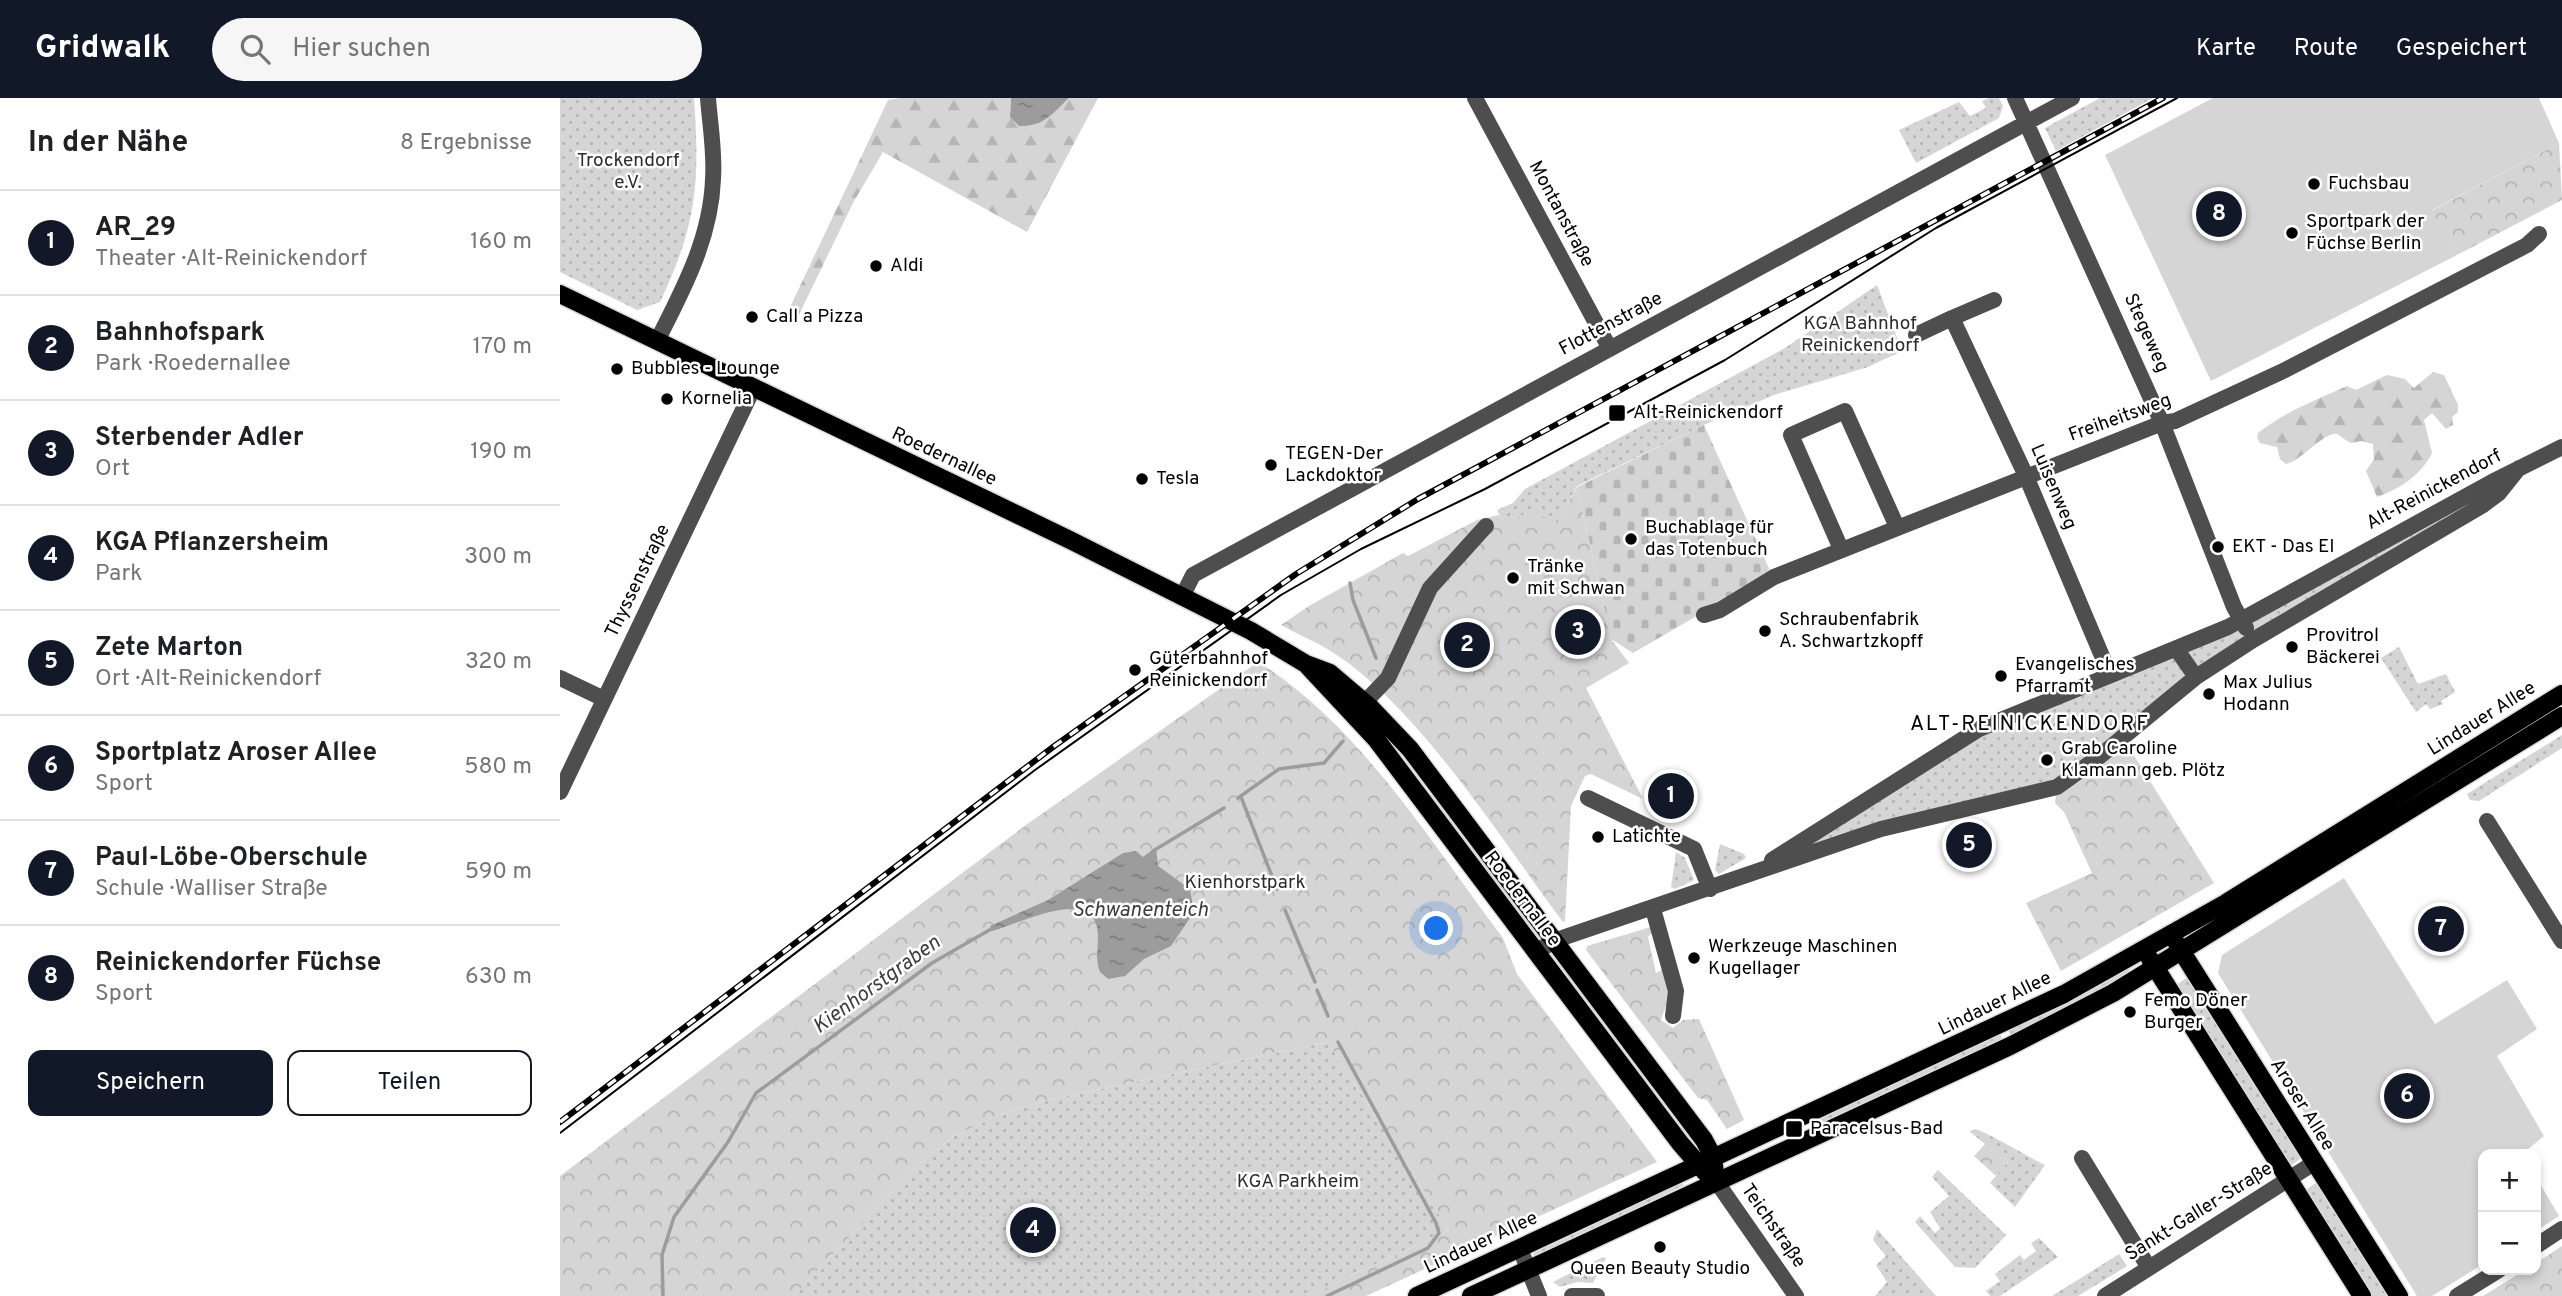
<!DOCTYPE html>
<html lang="de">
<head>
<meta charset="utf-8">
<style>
  :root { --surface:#fff; --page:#f6f6f6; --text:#202124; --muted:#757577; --line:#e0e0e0; --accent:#111827 }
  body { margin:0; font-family:Overpass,sans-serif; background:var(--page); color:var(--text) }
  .controls { position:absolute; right:21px; bottom:21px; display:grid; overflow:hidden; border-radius:14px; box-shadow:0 4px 10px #0003 }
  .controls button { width:63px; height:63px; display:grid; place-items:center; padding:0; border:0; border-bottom:2px solid var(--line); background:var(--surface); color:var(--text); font:35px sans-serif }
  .you { position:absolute; left:877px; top:831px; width:24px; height:24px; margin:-18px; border:5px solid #fff; border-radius:50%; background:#1a73e8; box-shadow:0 0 0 10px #1a73e833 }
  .badge { display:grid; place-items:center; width:46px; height:46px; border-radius:50%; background:var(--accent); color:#fff; font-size:23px; font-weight:700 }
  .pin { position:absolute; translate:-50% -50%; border:4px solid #fff; box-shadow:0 2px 7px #0006 }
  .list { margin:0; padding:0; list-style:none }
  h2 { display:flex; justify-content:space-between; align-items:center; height:91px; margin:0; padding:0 28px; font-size:30px }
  h2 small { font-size:23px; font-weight:400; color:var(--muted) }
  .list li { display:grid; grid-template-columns:46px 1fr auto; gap:21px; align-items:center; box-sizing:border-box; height:105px; padding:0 28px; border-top:2px solid var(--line) }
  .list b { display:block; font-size:26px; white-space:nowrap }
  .list p { margin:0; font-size:23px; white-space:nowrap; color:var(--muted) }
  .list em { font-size:23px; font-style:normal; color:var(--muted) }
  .actions { display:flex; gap:14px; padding:21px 28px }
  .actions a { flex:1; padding:16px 0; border:2px solid var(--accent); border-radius:14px; text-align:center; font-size:24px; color:var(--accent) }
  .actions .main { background:var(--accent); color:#fff }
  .icon { flex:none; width:38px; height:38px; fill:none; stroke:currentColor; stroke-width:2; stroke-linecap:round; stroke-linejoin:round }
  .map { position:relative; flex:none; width:2002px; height:1198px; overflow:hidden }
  header { display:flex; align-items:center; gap:42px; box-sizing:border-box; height:98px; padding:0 35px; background:var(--accent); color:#fff }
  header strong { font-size:33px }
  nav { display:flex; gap:38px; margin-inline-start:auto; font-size:24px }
  .search { width:490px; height:63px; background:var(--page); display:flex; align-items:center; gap:18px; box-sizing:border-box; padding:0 24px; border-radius:38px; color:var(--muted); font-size:26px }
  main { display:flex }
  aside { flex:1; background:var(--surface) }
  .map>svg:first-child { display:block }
  .grass { fill:url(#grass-dots) }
  .forest { fill:url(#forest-firs) }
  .cemetery { fill:url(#cemetery-stones) }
  .park { fill:url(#park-crowns) }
  .pitch { fill:#d5d5d5 }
  .water { fill:url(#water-ripples) }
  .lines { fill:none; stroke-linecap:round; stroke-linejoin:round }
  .stream { stroke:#9c9c9c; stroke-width:3.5 }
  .major-casing { stroke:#dbdbdb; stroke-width:21 }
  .minor { stroke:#4e4e4e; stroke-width:16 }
  .major { stroke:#000; stroke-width:18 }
  .tram { stroke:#000; stroke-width:2 }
  .rail-casing { stroke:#000; stroke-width:6 }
  .rail { stroke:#fff; stroke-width:3.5; stroke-dasharray:10; stroke-linecap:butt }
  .poi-dot { fill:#000; stroke:#fff; stroke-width:2.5 }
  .labels { text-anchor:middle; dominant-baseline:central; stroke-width:5; stroke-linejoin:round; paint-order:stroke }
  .park-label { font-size:19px; fill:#2c2c2c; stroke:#fff }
  .poi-label { font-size:19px; fill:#000; stroke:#fff; text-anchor:start }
  .street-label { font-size:19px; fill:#000; stroke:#fff }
  .neighbourhood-label { font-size:21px; letter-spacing:2px; fill:#000; stroke:#fff }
  .water-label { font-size:21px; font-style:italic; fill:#3d3d3d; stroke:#fff }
</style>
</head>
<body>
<header>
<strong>Gridwalk</strong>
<div class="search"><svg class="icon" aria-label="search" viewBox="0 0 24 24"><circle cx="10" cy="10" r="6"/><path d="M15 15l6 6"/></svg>Hier suchen</div>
<nav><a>Karte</a><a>Route</a><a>Gespeichert</a></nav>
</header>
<main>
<aside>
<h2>In der Nähe<small>8 Ergebnisse</small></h2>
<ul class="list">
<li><span class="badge">1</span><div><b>AR_29</b><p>Theater · Alt-Reinickendorf</p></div><em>160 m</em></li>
<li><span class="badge">2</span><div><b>Bahnhofspark</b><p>Park · Roedernallee</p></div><em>170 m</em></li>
<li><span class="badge">3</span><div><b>Sterbender Adler</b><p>Ort</p></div><em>190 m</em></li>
<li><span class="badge">4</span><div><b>KGA Pflanzersheim</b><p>Park</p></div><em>300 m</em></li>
<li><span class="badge">5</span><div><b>Zete Marton</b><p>Ort · Alt-Reinickendorf</p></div><em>320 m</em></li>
<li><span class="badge">6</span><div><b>Sportplatz Aroser Allee</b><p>Sport</p></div><em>580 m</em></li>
<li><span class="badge">7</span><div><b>Paul-Löbe-Oberschule</b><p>Schule · Walliser Straße</p></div><em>590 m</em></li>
<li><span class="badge">8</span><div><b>Reinickendorfer Füchse</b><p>Sport</p></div><em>630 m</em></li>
</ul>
<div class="actions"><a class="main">Speichern</a><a>Teilen</a></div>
</aside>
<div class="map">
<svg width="2002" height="1198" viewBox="0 0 2002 1198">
  <defs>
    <pattern id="grass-dots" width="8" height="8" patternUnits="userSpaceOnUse" patternTransform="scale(1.75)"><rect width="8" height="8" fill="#d5d5d5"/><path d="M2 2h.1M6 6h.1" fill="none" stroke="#b5b5b5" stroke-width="1.8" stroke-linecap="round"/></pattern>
    <pattern id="forest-firs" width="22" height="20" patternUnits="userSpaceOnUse" patternTransform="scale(1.75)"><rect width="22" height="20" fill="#d5d5d5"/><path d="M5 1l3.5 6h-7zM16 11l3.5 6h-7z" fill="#b5b5b5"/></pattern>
    <pattern id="cemetery-stones" width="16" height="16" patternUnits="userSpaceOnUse" patternTransform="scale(1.75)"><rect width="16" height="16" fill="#d5d5d5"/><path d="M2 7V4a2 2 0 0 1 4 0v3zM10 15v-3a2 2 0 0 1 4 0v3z" fill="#b5b5b5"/></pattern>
    <pattern id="park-crowns" width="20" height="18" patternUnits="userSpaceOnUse" patternTransform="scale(1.75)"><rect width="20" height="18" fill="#d5d5d5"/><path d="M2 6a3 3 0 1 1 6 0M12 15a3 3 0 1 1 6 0" fill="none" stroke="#b5b5b5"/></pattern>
    <pattern id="water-ripples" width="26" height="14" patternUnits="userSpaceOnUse" patternTransform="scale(1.75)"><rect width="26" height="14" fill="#9c9c9c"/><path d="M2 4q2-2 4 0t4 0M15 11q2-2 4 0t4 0" fill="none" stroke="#7d7d7d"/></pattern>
  </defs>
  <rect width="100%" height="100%" fill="#fff"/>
  <path class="grass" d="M0,0H134C140,85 137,126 100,204L77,212L0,174Z
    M1429,0H1439L1443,8L1439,20L1356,65L1339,32L1399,4L1410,18L1426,10L1422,3Z
    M1540,0H1593L1496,53L1485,30Z
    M1317,187L1342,253L1308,269L1214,297L1144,327L1017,388L997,426L945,428L937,412L953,405L965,391L1225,250Z
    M1928,390L1932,393L1712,524L1515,670L1491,683L1234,753L1430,631L1608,561Z
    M1839,549L1858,586L1886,576L1895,594L1881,603L1883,606L1870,611L1866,606L1856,614L1821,560Z
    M2002,637V650L1919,703L1910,702L1907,696Z
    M875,694L975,828L966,830L868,699Z
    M1160,746L1184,756L1186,760L1159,776L1155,772Z
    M1116,754L1125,760L1134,782L1115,791L1111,789Z
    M1003,865L1135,1042L1130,1044L994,868Z
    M1567,868L1572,878L1452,941L1447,930Z
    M1629,878L1741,1060L1729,1069L1615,888Z
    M1439,934L1444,945L1254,1033L1249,1022Z
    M768,944L889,1132L747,1198H233L360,1065L394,1038L439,1017L483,1003Z
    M1414,1031C1422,1031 1472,1061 1485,1067L1455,1109L1430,1085L1448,1064L1410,1034Z
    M1378,1072L1446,1137L1415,1170L1395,1169L1355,1124L1360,1118L1375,1135L1380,1130L1370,1114L1389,1098L1372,1079Z
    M1120,1082L1124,1087L974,1161V1155L1010,1138L1022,1128Z
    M1757,1084L1827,1198H1807L1743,1094Z
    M1317,1131L1376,1198H1315L1327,1184L1316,1167L1326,1158L1313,1142Z
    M1479,1140L1498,1159L1440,1198H1430L1426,1193L1440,1183L1435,1176L1460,1157L1464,1162L1476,1153L1471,1145Z
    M1559,1156L1567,1168L1518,1198H1492Z
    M1043,1159L1046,1160L1033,1185L1017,1184L1000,1189L993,1184Z"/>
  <path class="forest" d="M340,0H451L450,19L459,28C484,29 492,16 509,0H538L467,134L323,54L293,105L234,227L224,222L328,2Z
    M1873,274L1884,277L1898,307V314L1892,319L1893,327L1886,331L1872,315L1864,322L1872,355C1861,377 1840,391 1817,399L1806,373L1814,361L1813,346L1801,343L1791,345C1786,343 1781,338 1777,336C1766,332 1741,363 1726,366L1720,361L1717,349L1700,345L1697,340L1698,335C1726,313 1756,302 1787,288L1796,292L1827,277L1845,281L1854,290Z"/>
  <path class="cemetery" d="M1144,327L1211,475L1073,555L1051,541L1017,389Z"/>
  <path class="park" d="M1999,45L2002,102L1895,158L1871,113Z
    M1017,389L1051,541L1069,565L1026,590L1083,701L1031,676L1025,678L1011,708L1005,823L1003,824C940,740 857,606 769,552C754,543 737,536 721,527L749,508L843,455L848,458L917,422L939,417L945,427L971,412L997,425Z
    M698,564C800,627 871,745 943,840L957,876L1097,1064L806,1198H747L889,1132L768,944L483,1003L439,1017L394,1038L360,1065L233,1198H0V1078L466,727Z
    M1563,640L1654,785L1501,873L1466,805L1532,775L1504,714L1495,705L1497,689Z
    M1091,829L1092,835L1088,839L1096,875L1105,870L1111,893L1101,922L1113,930L1123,922L1139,921L1184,1022L1167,1031L1147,1002L1138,1000L1026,852L1027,848Z
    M1426,1045L1448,1064L1436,1078L1414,1058Z
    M2002,1148V1198H1923L1965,1172H1976V1165Z"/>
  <path class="pitch" d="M1653,0H1979L1999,45L1872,112L1895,158L1651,283L1545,57Z
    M1784,780L1875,926L1947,882L1977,931L1937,958L1984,1038L1962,1056H1923V1166L1872,1198H1857L1658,875L1662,857Z
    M1976,1079L1999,1118L1976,1133Z"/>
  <path class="water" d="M451,0H509C492,16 484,29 459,28L450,19Z
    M596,749L598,768L630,791L634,814L611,848L584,861L565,878L548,881L540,874C534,860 540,844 537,829C528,789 457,827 432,833L430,828L488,802L563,755L576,753L583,759Z"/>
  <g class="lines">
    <path class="stream" d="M790,485L793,502L816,560
      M681,699L717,791
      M678,700L719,671L764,665L783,643
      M593,753L664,710
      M725,812L755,884
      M757,892L768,918
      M103,1198L102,1157L114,1119L168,1044L196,995L372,865L433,830
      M767,1198L868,1150L879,1135L876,1125L778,944"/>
    <defs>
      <path id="major" d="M0,196L510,442L691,533L746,566L770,575L810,609L850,651L1144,1042L1153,1059L1156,1083
        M746,566L816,641L1120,1045L1146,1075
        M1617,846L1839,1198
        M1590,861L1802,1198
        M857,1198L1504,896L1666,805L2002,596
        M911,1198L1450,948L1553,895L2002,618"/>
    </defs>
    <use href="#major" class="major-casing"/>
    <path class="minor" d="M915,0L1050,251
      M1455,0L1602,325L1674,509L1686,530
      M1392,220L1434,202
      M1356,237L1392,220L1466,378L1550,577
      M97,243C123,192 151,140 153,81C155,54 150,27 148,0
      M1281,451L1231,337L1285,313L1337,429
      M622,499L633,477L1512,0
      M1144,517L1160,512L1214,479L1602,325L1615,323L1721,274L1967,147L1979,136
      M1617,552L1636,579
      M0,580L44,601
      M805,604L828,580L870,490L926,428
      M0,694L193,291
      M1028,700L1134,751L1150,791
      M1927,723L2002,843
      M1212,762L1419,631L1668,529L1932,384L2002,349
      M1093,811L1116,893L1113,918
      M975,853L1005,839L1321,731L1497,689L1540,658L1636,579L1693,542L1923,407L1939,395L1959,370
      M1522,1060L1589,1170
      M1156,1083L1236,1198
      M1976,1148L2002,1131
      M960,1151L979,1198
      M1012,1198H1037
      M1545,1198L1754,1065
      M1897,1198L1939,1172"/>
    <use href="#major" class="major"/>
    <path class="tram" d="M0,1035L475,672L721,497L801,451L925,391L1165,262L1376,130L1617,0"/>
    <defs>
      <path id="rail" d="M0,1024L493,649L736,476L858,401L1603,0"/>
    </defs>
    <use href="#rail" class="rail-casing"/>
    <use href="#rail" class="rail"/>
  </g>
  <g class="poi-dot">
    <circle cx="1754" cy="86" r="7"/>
    <circle cx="1732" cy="135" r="7"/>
    <circle cx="316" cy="168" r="7"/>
    <circle cx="192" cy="219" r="7"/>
    <circle cx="57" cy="271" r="7"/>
    <circle cx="107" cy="301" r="7"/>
    <rect x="1048" y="306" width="18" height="18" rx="3.5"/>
    <circle cx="711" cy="367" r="7"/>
    <circle cx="582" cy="381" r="7"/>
    <circle cx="1071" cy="441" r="7"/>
    <circle cx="1658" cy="449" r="7"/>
    <circle cx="953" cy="480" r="7"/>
    <circle cx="1205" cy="533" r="7"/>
    <circle cx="1732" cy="549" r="7"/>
    <circle cx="575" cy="572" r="7"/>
    <circle cx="1441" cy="578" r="7"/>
    <circle cx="1649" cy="596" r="7"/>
    <circle cx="1487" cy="662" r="7"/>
    <circle cx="1038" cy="739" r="7"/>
    <circle cx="1134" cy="860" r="7"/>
    <circle cx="1570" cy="914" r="7"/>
    <rect x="1225" y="1022" width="18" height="18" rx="3.5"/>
    <circle cx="1100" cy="1149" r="7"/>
  </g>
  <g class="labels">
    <g class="park-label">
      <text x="68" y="63">Trockendorf<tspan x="68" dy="22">e.V.</tspan></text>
      <text x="1300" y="226">KGA Bahnhof<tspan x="1300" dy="22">Reinickendorf</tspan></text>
      <text x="685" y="785">Kienhorstpark</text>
      <text x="738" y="1084">KGA Parkheim</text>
    </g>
    <g class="poi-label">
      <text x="1768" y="86">Fuchsbau</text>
      <text x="1746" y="124">Sportpark der<tspan x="1746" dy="22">Füchse Berlin</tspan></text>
      <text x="330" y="168">Aldi</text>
      <text x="206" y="219">Call a Pizza</text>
      <text x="71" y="271">Bubbles - Lounge</text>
      <text x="121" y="301">Kornelia</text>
      <text x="1073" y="315">Alt-Reinickendorf</text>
      <text x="725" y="356">TEGEN-Der<tspan x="725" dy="22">Lackdoktor</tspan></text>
      <text x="596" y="381">Tesla</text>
      <text x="1085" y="430">Buchablage für<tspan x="1085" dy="22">das Totenbuch</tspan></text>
      <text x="1672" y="449">EKT - Das EI</text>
      <text x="967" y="469">Tränke<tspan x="967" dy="22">mit Schwan</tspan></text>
      <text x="1219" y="522">Schraubenfabrik<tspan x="1219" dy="22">A. Schwartzkopff</tspan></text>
      <text x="1746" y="538">Provitrol<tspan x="1746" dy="22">Bäckerei</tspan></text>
      <text x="589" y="561">Güterbahnhof<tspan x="589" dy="22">Reinickendorf</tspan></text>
      <text x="1455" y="567">Evangelisches<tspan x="1455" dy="22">Pfarramt</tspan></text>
      <text x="1663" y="585">Max Julius<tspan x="1663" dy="22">Hodann</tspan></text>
      <text x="1501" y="651">Grab Caroline<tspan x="1501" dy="22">Klamann geb. Plötz</tspan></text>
      <text x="1052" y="739">Latichte</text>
      <text x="1148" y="849">Werkzeuge Maschinen<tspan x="1148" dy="22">Kugellager</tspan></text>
      <text x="1584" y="903">Femo Döner<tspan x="1584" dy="22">Burger</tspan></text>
      <text x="1250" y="1031">Paracelsus-Bad</text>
      <text x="1100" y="1171" text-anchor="middle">Queen Beauty Studio</text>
    </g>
    <g class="street-label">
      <text transform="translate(1001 116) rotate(62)">Montanstraße</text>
      <text transform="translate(1051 226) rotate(-28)">Flottenstraße</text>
      <text transform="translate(1586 235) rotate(66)">Stegeweg</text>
      <text transform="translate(1560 320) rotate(-20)">Freiheitsweg</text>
      <text transform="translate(384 359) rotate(25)">Roedernallee</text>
      <text transform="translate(1493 389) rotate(67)">Luisenweg</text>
      <text transform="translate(1874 392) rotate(-28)">Alt-Reinickendorf</text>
      <text transform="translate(78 483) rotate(-64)">Thyssenstraße</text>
      <text transform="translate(1922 621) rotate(-32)">Lindauer Allee</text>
      <text transform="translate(962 801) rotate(53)">Roedernallee</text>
      <text transform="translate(1435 906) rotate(-26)">Lindauer Allee</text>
      <text transform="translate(1742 1007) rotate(58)">Aroser Allee</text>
      <text transform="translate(1639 1114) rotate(-32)">Sankt-Galler-Straße</text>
      <text transform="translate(1213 1128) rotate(55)">Teichstraße</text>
      <text transform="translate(921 1145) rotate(-25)">Lindauer Allee</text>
    </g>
    <g class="neighbourhood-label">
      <text x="1470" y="626">ALT-REINICKENDORF</text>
    </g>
    <g class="water-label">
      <text x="580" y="812">Schwanenteich</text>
      <text transform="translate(317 887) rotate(-36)">Kienhorstgraben</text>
    </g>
  </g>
</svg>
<div class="controls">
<button>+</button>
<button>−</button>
</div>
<div class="you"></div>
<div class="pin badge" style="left:1111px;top:698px">1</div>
<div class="pin badge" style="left:907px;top:547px">2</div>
<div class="pin badge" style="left:1018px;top:534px">3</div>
<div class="pin badge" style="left:473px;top:1132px">4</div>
<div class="pin badge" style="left:1409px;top:747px">5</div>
<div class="pin badge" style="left:1847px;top:998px">6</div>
<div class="pin badge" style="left:1881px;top:831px">7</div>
<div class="pin badge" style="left:1659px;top:116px">8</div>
</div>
</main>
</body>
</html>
